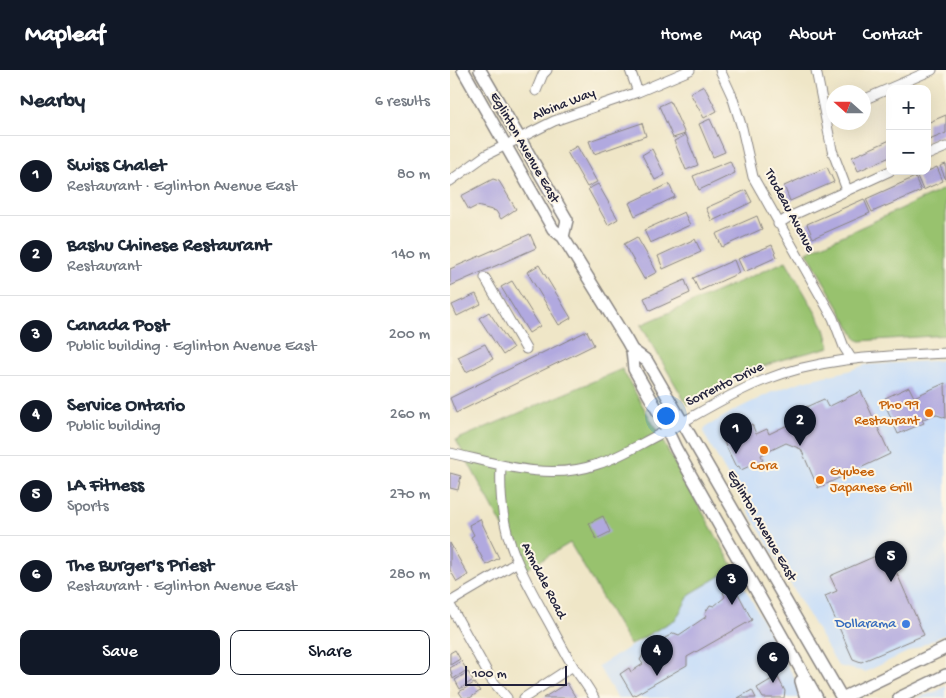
<!DOCTYPE html>
<html lang="en">
<head>
<meta charset="utf-8">
<style>
  :root { --surface:#fff; --page:#f6f6f7; --text:#1f2937; --muted:#747a83; --line:#e0e1e3; --accent:#111827 }
  body { margin:0; font-family:"Gochi Hand",sans-serif; background:var(--page); color:var(--text) }
  .controls { position:absolute; right:15px; top:15px; display:grid; overflow:hidden; border-radius:10px; box-shadow:0 5px 20px #0002 }
  .controls button { width:45px; height:45px; display:grid; place-items:center; padding:0; border:0; border-bottom:1px solid var(--line); background:var(--surface); color:var(--text); font:25px sans-serif }
  .compass { position:absolute; left:376px; top:15px; width:45px; height:45px; border-radius:50%; background:var(--surface); box-shadow:0 5px 20px #0002; rotate:291deg }
  .scale { position:absolute; left:15px; bottom:12px; width:102px; box-sizing:border-box; padding-left:5px; border:2px solid #22223b; border-top:0; font-size:14px; line-height:18px; white-space:nowrap; color:#22223b; -webkit-text-stroke:4px #fcf5e5; paint-order:stroke }
  .you { position:absolute; left:215px; top:345px; width:18px; height:18px; margin:-12px; border:4px solid #fff; border-radius:50%; background:#1a73e8; box-shadow:0 0 0 8px #1a73e833 }
  .badge { display:grid; place-items:center; width:32px; height:32px; border-radius:50%; background:var(--accent); color:#fff; font-size:16px; font-weight:700 }
  .pin { position:absolute; translate:-50% -41px; filter:drop-shadow(0 1px 2px #0008) }
  .pin::after { content:''; position:absolute; top:26px; width:18px; height:15px; background:inherit; clip-path:polygon(0 0,100% 0,50% 100%) }
  .list { margin:0; padding:0; list-style:none }
  h2 { display:flex; justify-content:space-between; align-items:center; height:65px; margin:0; padding:0 20px; font-size:21px }
  h2 small { font-size:16px; font-weight:400; color:var(--muted) }
  .list li { display:grid; grid-template-columns:32px 1fr auto; gap:15px; align-items:center; box-sizing:border-box; height:80px; padding:0 20px; border-top:1px solid var(--line) }
  .list b { display:block; font-size:19px; white-space:nowrap }
  .list p { margin:0; font-size:16px; white-space:nowrap; color:var(--muted) }
  .list em { font-size:16px; font-style:normal; color:var(--muted) }
  .actions { display:flex; gap:10px; padding:15px 20px }
  .actions a { flex:1; padding:11px 0; border:1px solid var(--accent); border-radius:10px; text-align:center; font-size:18px; color:var(--accent) }
  .actions .main { background:var(--accent); color:#fff }
  .map { position:relative; flex:none; width:496px; height:628px; overflow:hidden }
  header { display:flex; align-items:center; gap:30px; box-sizing:border-box; height:70px; padding:0 25px; background:var(--accent); color:#fff }
  header strong { font-size:24px }
  nav { display:flex; gap:28px; margin-inline-start:auto; font-size:18px }
  main { display:flex }
  aside { flex:1; background:var(--surface) }
  .map>svg:first-child { display:block }
  .built { fill:#c6ddf9 }
  .green { fill:#98c26e; stroke:#5d7254 }
  .building { fill:#b1a9df }
  .lines { fill:none; stroke-linecap:round; stroke-linejoin:round }
  .minor-casing { stroke:#888481; stroke-width:11 }
  .major-casing { stroke:#888481; stroke-width:14 }
  .minor { stroke:#fff; stroke-width:9 }
  .major { stroke:#fff; stroke-width:11 }
  .food-dot { fill:#e8710a; stroke:#fcf5e5; stroke-width:2 }
  .shop-dot { fill:#3f7fe0; stroke:#fcf5e5; stroke-width:2 }
  .labels { text-anchor:middle; dominant-baseline:central; stroke-width:4; stroke-linejoin:round; paint-order:stroke }
  .street-label { font-size:14px; fill:#22223b; stroke:#fcf5e5 }
  .food-label { font-size:14px; fill:#c56008; stroke:#fcf5e5; text-anchor:end }
  .shop-label { font-size:14px; fill:#366cbe; stroke:#fcf5e5; text-anchor:end }
</style>
</head>
<body>
<header>
<strong>Mapleaf</strong>
<nav><a>Home</a><a>Map</a><a>About</a><a>Contact</a></nav>
</header>
<main>
<aside>
<h2>Nearby<small>6 results</small></h2>
<ul class="list">
<li><span class="badge">1</span><div><b>Swiss Chalet</b><p>Restaurant · Eglinton Avenue East</p></div><em>80 m</em></li>
<li><span class="badge">2</span><div><b>Bashu Chinese Restaurant</b><p>Restaurant</p></div><em>140 m</em></li>
<li><span class="badge">3</span><div><b>Canada Post</b><p>Public building · Eglinton Avenue East</p></div><em>200 m</em></li>
<li><span class="badge">4</span><div><b>Service Ontario</b><p>Public building</p></div><em>260 m</em></li>
<li><span class="badge">5</span><div><b>LA Fitness</b><p>Sports</p></div><em>270 m</em></li>
<li><span class="badge">6</span><div><b>The Burger's Priest</b><p>Restaurant · Eglinton Avenue East</p></div><em>280 m</em></li>
</ul>
<div class="actions"><a class="main">Save</a><a>Share</a></div>
</aside>
<div class="map">
<svg width="496" height="628" viewBox="0 0 496 628">
  <rect width="100%" height="100%" fill="#fcf5e5"/>
  <filter id="ink" filterUnits="userSpaceOnUse"><feTurbulence type="fractalNoise" baseFrequency=".02" numOctaves="2"/><feDisplacementMap in="SourceGraphic" scale="10" xChannelSelector="R" yChannelSelector="G"/><feConvolveMatrix kernelMatrix="1 2 1 2 8 2 1 2 1" color-interpolation-filters="sRGB"/></filter>
  <filter id="wash" filterUnits="userSpaceOnUse"><feTurbulence type="fractalNoise" baseFrequency=".0096" numOctaves="4" result="noise"/><feDisplacementMap in="SourceGraphic" scale="20" xChannelSelector="R" yChannelSelector="G"/><feGaussianBlur stdDeviation="1.12" result="paint"/><feColorMatrix in="noise" values="0 0 0 0 0 0 0 0 0 0 0 0 0 0 0 0 0 1.4 0 .05"/><feComposite in="paint" operator="in"/></filter>
  <g filter="url(#wash)">
    <rect width="100%" height="100%" fill="#efe6c7"/>
    <path class="built" d="M496,290V564L415,602L388,596L255,366L254,361L256,357L285,340L322,322L353,311L398,301L415,295Z
      M284,498L349,616L350,628H167L148,596L226,549L240,524Z
      M496,616V628H466L487,621Z"/>
    <path class="green" d="M496,118V265L410,271L406,268L357,182Z
      M336,191L375,259L380,277L334,289L294,303L237,335L191,255Z
      M172,299L284,498L240,524L226,549L180,575L120,473L76,499L6,370Z"/>
    <g id="blocks">
      <path class="building" d="M254,16L267,41L254,48L240,23Z
        M220,31L235,64L223,68L209,36Z
        M496,45V63L477,71V53Z
        M260,49L275,82L263,87L249,54Z
        M192,53L196,66L144,84L139,71Z
        M236,65L248,95L236,100L224,71Z
        M440,70V87L408,101L402,87Z
        M127,76L147,112L137,117L117,82Z
        M202,79L215,105L205,110L192,85Z
        M280,91L285,103L249,120L243,106Z
        M496,94V110L490,96Z
        M377,97L384,112L340,131L334,116Z
        M487,97L493,111L473,120L467,106Z
        M465,107L471,121L422,142L416,129Z
        M43,109L49,111L66,139L51,149L46,141L27,136L19,140L11,126Z
        M148,114L168,149L158,155L138,119Z
        M219,114L225,127L185,146L179,133Z
        M296,120L302,132L262,151L256,138Z
        M414,129L420,143L363,168L357,154Z
        M234,142L240,155L200,173L194,160Z
        M307,146L312,159L272,177L266,164Z
        M80,164L86,178L0,216V199Z
        M187,167L207,202L194,209L174,174Z
        M245,169L251,182L213,199L208,186Z
        M322,175L327,187L294,202L288,189Z
        M284,190L289,203L249,221L243,208Z
        M89,195L121,248L109,255L77,202Z
        M235,210L240,223L200,241L194,228Z
        M62,211L90,256L79,263L51,217Z
        M26,224L31,234L7,246L2,235Z
        M39,242L63,278L53,285L29,248Z
        M137,261L144,275L6,343L0,328Z
        M35,274L43,289L16,302L8,287Z
        M495,313L496,348L484,344L472,350L474,353L448,364L434,332L436,331L435,328L459,317L464,327Z
        M411,321L440,384L368,418L351,379L336,373L311,385L313,390L291,400L289,396L286,397L273,370L277,368L274,363L295,353L297,357L302,354L306,364L317,359L319,364L360,344L356,337L374,329L378,337Z
        M0,403L11,406L8,420L0,418Z
        M153,446L160,462L146,469L139,453Z
        M30,449L49,488L36,495L21,467L24,465L19,455Z
        M0,473L18,505L7,512L0,500Z
        M437,481L474,565L411,592L403,589L375,526L387,521L380,506Z
        M284,516L302,550L237,587V595L183,626L170,604L179,598L181,602L193,594L190,590L197,578L224,563L229,565L257,546L255,543L260,535L264,536L275,527L273,522Z
        M5,580L10,589L0,595V583Z
        M11,591L17,600L3,609L0,598Z
        M18,602L23,610L10,619L5,610Z
        M327,606L335,621L334,628H313L307,618Z
        M24,613L30,621L20,628H13L9,622Z
        M117,613L126,628H93Z
        M302,620L306,628H288Z"/>
    </g>
  </g>
  <g filter="url(#ink)">
    <use href="#blocks" fill-opacity="0" stroke="#888481" stroke-width="1"/>
    <g class="lines">
      <defs>
        <path id="minor" d="M180,0L188,22
          M270,0L282,26L292,58L303,107L383,248L394,277L401,288
          M366,0L382,80L397,120
          M86,21L93,4L97,0
          M413,30L482,0
          M477,85L496,77
          M0,111L36,85L104,51L188,22L240,0
          M328,154L339,147L440,101
          M35,208L76,279
          M217,361C248,344 279,324 312,311C371,287 433,286 496,283
          M0,383C49,394 98,412 148,394C170,387 190,374 210,364
          M51,396C48,458 64,489 93,542C103,559 112,578 123,596C130,607 138,616 144,628
          M0,532L66,493
          M0,535L41,609L57,628
          M74,628L123,596"/>
        <path id="major" d="M13,0L103,159L113,167L177,271L182,280L184,299L209,343L226,379L367,628
          M30,0L117,150L113,167
          M182,280L197,291L392,628L496,578
          M351,611L356,628
          M449,628L496,605"/>
      </defs>
      <use href="#minor" class="minor-casing"/>
      <use href="#major" class="major-casing"/>
      <use href="#minor" class="minor"/>
      <use href="#major" class="major"/>
    </g>
  </g>
  <g class="food-dot">
    <circle cx="479" cy="343" r="5"/>
    <circle cx="314" cy="380" r="5"/>
    <circle cx="370" cy="410" r="5"/>
  </g>
  <circle class="shop-dot" cx="456" cy="554" r="5"/>
  <g class="labels">
    <g class="street-label">
      <text transform="translate(114 35) rotate(-22)">Albina Way</text>
      <text transform="translate(74 78) rotate(60)">Eglinton Avenue East</text>
      <text transform="translate(339 141) rotate(62)">Trudeau Avenue</text>
      <text transform="translate(275 315) rotate(-26)">Sorrento Drive</text>
      <text transform="translate(311 456) rotate(60)">Eglinton Avenue East</text>
      <text transform="translate(93 511) rotate(63)">Armdale Road</text>
    </g>
    <g class="food-label">
      <text x="469" y="335">Pho 99<tspan x="469" dy="16">Restaurant</tspan></text>
      <text x="314" y="396" text-anchor="middle">Cora</text>
      <text x="380" y="402" text-anchor="start">Gyubee<tspan x="380" dy="16">Japanese Grill</tspan></text>
    </g>
    <g class="shop-label">
      <text x="446" y="554">Dollarama</text>
    </g>
  </g>
</svg>
<div class="controls">
<button>+</button>
<button>−</button>
</div>
<svg class="compass" viewBox="-18 -18 36 36"><path d="M0-13l5 13h-10z" fill="#e53935"/><path d="M0 13l5-13h-10z" fill="#747a83"/></svg>
<div class="scale">100 m</div>
<div class="you"></div>
<div class="pin badge" style="left:286px;top:384px">1</div>
<div class="pin badge" style="left:350px;top:376px">2</div>
<div class="pin badge" style="left:282px;top:535px">3</div>
<div class="pin badge" style="left:207px;top:606px">4</div>
<div class="pin badge" style="left:441px;top:512px">5</div>
<div class="pin badge" style="left:323px;top:613px">6</div>
</div>
</main>
</body>
</html>
